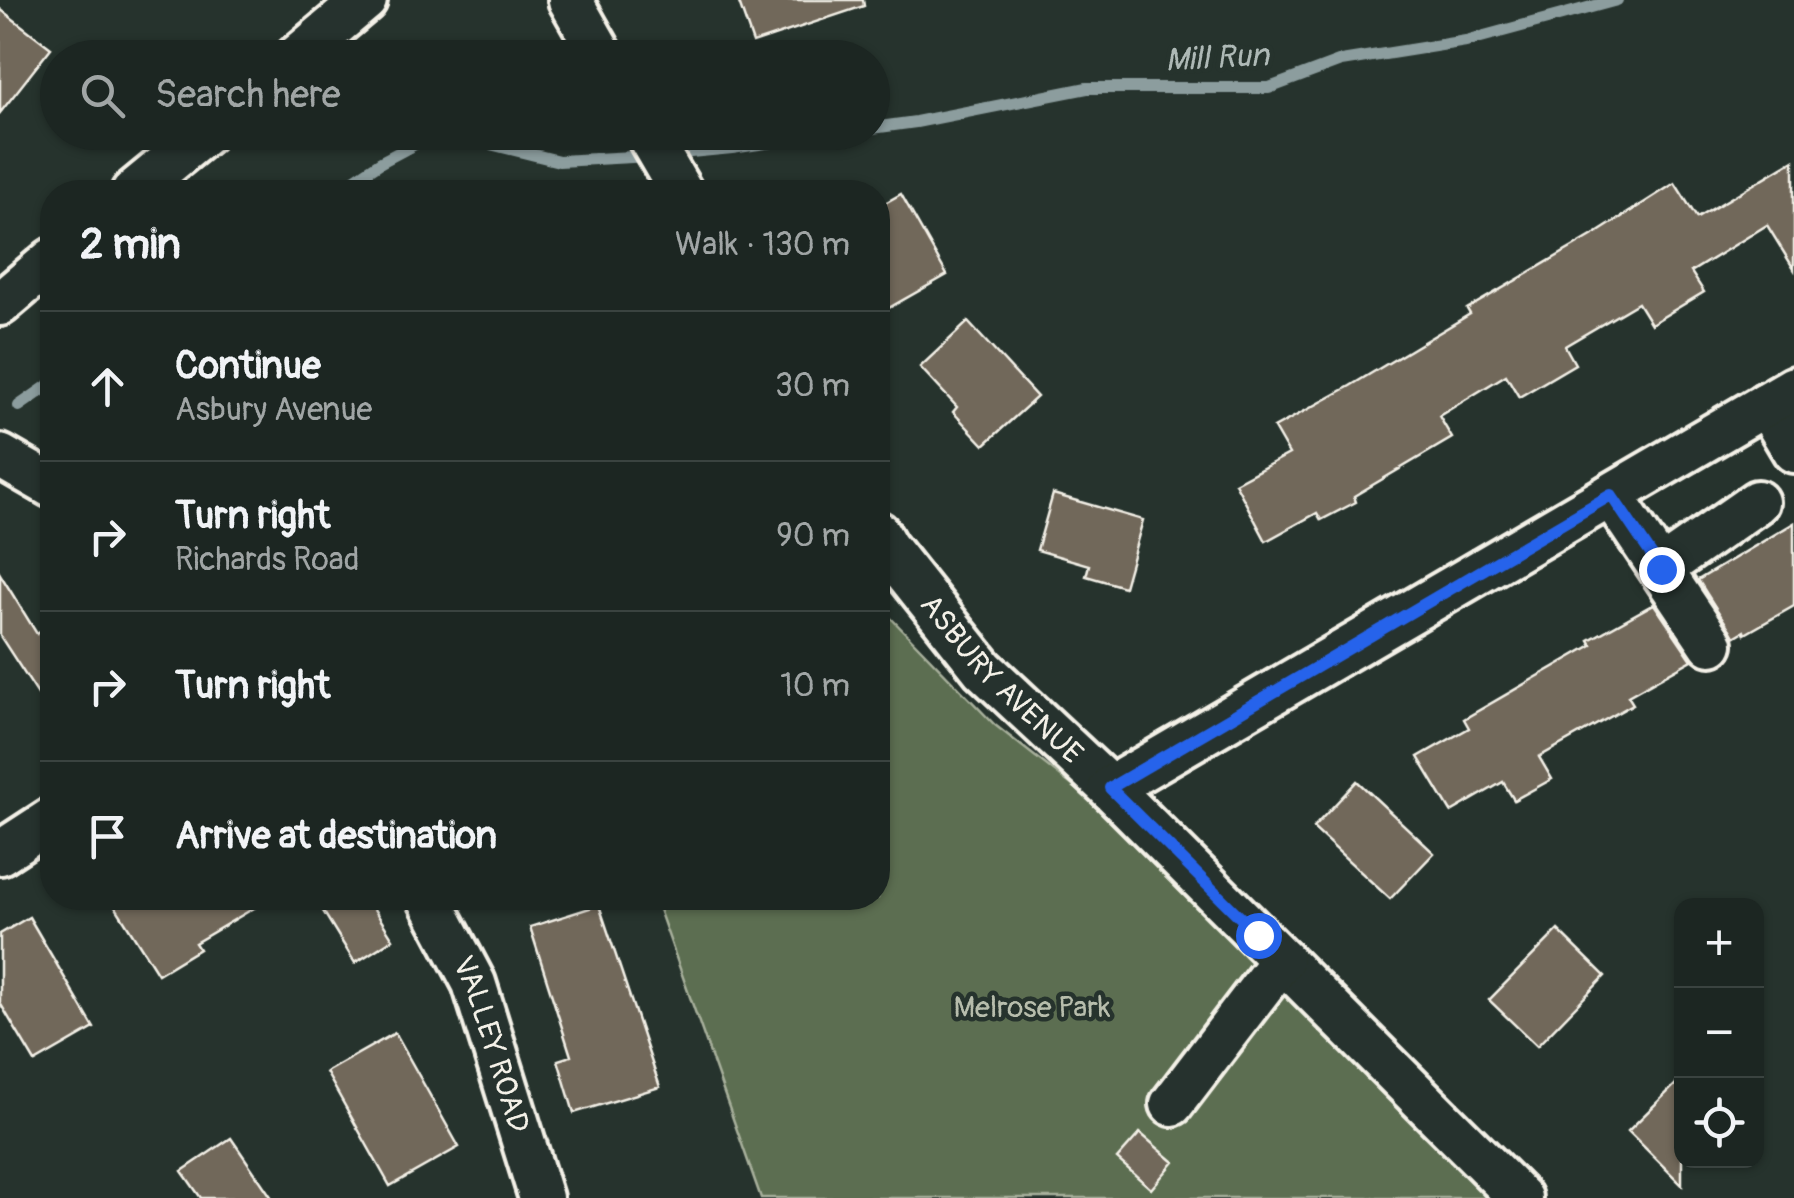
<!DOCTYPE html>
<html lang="en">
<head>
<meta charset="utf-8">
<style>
  :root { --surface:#1c2622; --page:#252e2a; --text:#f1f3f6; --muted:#a0a5a5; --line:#3a4340 }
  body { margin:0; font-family:Pangolin,sans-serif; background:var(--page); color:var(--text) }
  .controls { position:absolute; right:30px; bottom:30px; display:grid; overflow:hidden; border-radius:20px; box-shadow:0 2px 8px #0004 }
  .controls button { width:90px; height:90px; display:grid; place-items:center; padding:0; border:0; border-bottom:2px solid var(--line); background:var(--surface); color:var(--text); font:50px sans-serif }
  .stop { position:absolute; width:30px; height:30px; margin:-22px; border:8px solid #2563eb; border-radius:50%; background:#fff }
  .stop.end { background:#2563eb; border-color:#fff; box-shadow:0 2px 10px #0008 }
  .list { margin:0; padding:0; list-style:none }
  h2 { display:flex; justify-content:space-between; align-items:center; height:130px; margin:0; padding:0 40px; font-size:42px }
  h2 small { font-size:32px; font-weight:400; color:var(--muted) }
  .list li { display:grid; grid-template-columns:65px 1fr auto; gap:30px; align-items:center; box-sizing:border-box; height:150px; padding:0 40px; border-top:2px solid var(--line) }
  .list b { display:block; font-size:38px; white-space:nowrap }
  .list p { margin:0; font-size:32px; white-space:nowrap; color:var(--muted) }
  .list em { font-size:32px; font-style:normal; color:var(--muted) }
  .icon { flex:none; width:55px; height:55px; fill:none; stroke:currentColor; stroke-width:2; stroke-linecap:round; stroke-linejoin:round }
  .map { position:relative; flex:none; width:1794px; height:1198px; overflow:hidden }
  .search { position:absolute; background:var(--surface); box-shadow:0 2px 8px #0004; left:40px; top:40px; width:850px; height:110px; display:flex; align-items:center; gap:25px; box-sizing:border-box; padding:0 35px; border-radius:55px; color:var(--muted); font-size:38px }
  .panel { position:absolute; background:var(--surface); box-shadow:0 2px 8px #0004; left:40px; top:180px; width:850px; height:730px; border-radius:40px }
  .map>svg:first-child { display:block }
  .green { fill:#5b6e51; stroke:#a8b09c; stroke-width:2.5 }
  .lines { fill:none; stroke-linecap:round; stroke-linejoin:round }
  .stream { stroke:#8c9d9e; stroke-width:12 }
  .building { fill:#71675a; stroke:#f4f1e8; stroke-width:2.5 }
  .minor-casing { stroke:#f4f1e8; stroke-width:50 }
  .minor { stroke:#26332d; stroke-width:42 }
  .route { stroke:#2563eb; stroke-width:12 }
  .labels { text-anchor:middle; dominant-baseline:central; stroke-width:9; stroke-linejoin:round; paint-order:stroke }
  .street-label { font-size:30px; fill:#f4f1e8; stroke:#26332d }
  .park-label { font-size:30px; fill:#b7bdac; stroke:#26332d }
  .water-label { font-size:32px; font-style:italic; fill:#aeb9b6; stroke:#26332d }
</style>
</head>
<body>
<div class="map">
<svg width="1794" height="1198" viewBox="0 0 1794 1198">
  <rect width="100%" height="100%" fill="#26332d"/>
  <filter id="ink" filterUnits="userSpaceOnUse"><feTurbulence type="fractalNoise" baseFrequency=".01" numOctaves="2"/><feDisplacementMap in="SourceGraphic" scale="20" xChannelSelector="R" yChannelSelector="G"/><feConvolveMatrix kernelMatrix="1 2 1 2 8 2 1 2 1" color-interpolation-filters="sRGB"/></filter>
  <g filter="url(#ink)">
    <path class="green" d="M886,613L995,725L1097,805L1494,1198H761L655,898H878V637Z"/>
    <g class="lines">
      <path class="stream" d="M872,128L916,122L1087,88H1269L1341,61L1466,41L1617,0
        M670,154L732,148L841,132
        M336,192L381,162L430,136L470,139L559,161L650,156
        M19,406L52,383"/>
    </g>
    <path class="building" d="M738,0H863L864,6L753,43Z
      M0,9L51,48L0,113Z
      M1794,160V269L1767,225L1691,272L1704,292L1651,324L1638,303L1565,346L1575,364L1519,397L1506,375L1439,416L1452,438L1354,496L1356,502L1321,520L1317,513L1266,541L1235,483L1289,454L1274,428L1350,386L1470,314L1467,309L1595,234L1675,183L1697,218Z
      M901,194L947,275L878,314V207Z
      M968,322L1037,397L984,445L953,412L957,407L920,367Z
      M1053,494L1143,520L1124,587L1086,576L1089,565L1037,550Z
      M1794,523V606L1745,634L1744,631L1734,637L1698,580Z
      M0,574L37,634L52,624V716L0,636Z
      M1654,604L1692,660L1628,696L1633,704L1539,757L1552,779L1514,800L1503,782L1451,812L1418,757L1469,728L1464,719L1592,645L1589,640Z
      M1357,781L1434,853L1390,899L1313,828Z
      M110,898H271L195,943L199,949L158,974Z
      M315,898H367L393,939L355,963Z
      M599,905L660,1087L574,1113L558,1060L571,1056L530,927Z
      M29,917L94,1028L35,1062L0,1003V934Z
      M1558,930L1605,976L1537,1046L1489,1000Z
      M395,1033L459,1147L390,1186L326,1072Z
      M1682,1078V1185L1628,1131Z
      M1140,1133L1174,1162L1151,1189L1117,1159Z
      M231,1138L272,1198H201L182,1171Z"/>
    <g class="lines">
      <defs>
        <g id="minor">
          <path d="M570,0L603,58"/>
          <path d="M296,58L365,0"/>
          <path d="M646,132L681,192"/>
          <path d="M133,192L206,132"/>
          <path d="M0,304L52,260"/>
          <path d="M1766,404L1794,451"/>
          <path d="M0,456L52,486"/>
          <path d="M1611,495L1711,644"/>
          <path id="s1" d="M878,533L886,547L983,669L1110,788L1520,1198"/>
          <path d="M1661,569L1757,502"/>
          <path d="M1110,788L1794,388"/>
          <path d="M0,853L52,819"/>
          <path id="s2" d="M429,898L474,983L541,1198"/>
          <path d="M1172,1104L1282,960"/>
        </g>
      </defs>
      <use href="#minor" class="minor-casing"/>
      <use href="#minor" class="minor"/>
    </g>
  </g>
  <g class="lines" filter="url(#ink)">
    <path class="route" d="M1258,935L1110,788L1611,495L1661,569"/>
  </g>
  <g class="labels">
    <g class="street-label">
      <text stroke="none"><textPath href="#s1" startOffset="192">ASBURY AVENUE</textPath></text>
      <text stroke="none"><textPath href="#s2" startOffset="160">VALLEY ROAD</textPath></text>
    </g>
    <g class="park-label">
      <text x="1032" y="1007">Melrose Park</text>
    </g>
    <g class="water-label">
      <text transform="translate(1217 58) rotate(-3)">Mill Run</text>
    </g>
  </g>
</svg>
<div class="controls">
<button>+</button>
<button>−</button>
<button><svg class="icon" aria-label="locate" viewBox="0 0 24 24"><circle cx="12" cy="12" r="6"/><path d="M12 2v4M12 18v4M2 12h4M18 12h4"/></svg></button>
</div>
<div class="stop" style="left:1258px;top:935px"></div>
<div class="stop end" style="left:1661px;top:569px"></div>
<div class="search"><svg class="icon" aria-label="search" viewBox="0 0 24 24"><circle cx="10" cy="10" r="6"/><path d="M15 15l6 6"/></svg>Search here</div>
<section class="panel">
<h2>2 min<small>Walk · 130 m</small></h2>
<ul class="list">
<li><svg class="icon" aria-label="ahead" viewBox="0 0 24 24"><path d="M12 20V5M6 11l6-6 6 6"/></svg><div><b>Continue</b><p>Asbury Avenue</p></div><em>30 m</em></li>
<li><svg class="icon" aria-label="right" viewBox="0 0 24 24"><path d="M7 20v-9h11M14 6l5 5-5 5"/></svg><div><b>Turn right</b><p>Richards Road</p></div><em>90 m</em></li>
<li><svg class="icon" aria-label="right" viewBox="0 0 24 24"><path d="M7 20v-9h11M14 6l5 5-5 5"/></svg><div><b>Turn right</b></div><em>10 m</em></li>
<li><svg class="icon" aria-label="arrive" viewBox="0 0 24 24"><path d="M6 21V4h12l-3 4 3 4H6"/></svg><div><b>Arrive at destination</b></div></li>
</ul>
</section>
</div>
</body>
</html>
